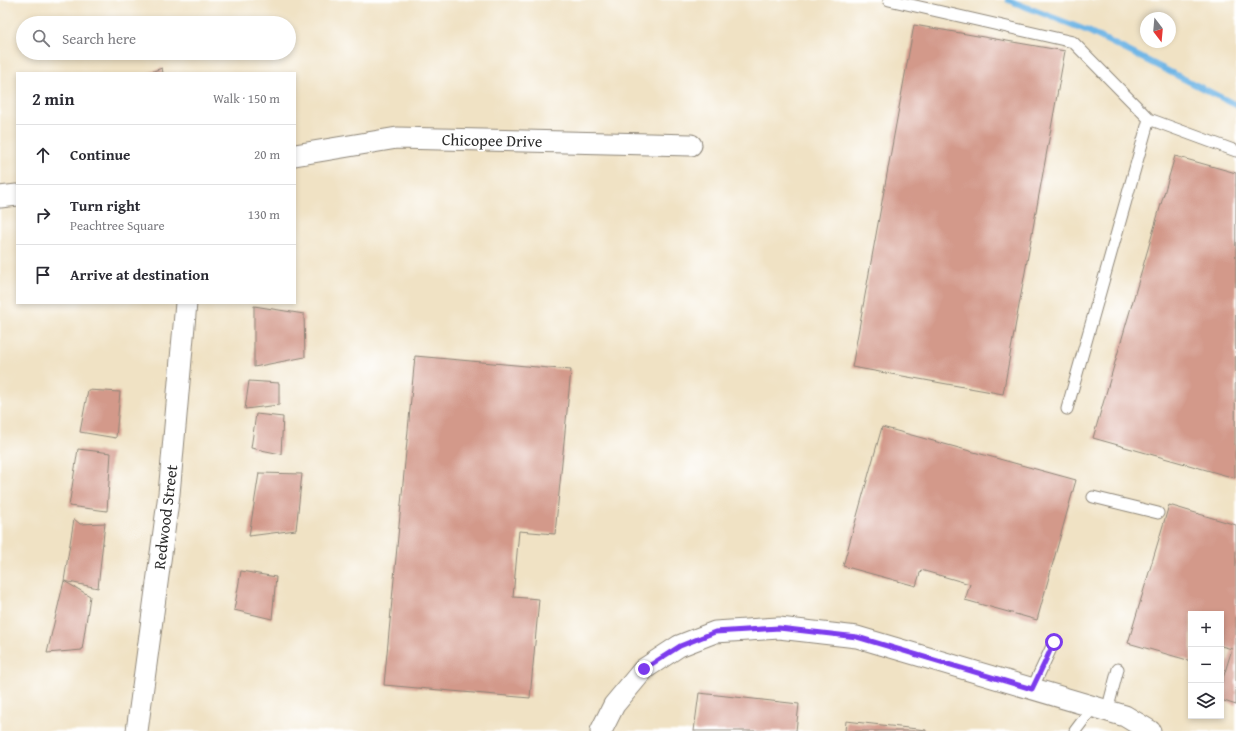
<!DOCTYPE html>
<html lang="en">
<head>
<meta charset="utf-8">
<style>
  :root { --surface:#fff; --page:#f2f2f3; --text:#2b2b33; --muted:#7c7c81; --line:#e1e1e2 }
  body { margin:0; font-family:"Gentium Book Plus",serif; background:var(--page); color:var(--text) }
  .controls { position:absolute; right:12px; bottom:12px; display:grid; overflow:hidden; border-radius:0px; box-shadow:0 2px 6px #0003 }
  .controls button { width:36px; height:36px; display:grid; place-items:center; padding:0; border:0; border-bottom:1px solid var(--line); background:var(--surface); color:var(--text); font:20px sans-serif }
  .compass { position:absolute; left:1140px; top:12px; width:36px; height:36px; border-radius:50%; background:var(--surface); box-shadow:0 2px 6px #0003; rotate:164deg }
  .stop { position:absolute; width:12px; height:12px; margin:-9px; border:3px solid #7c3aed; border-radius:50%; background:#fff }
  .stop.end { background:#7c3aed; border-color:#fff; box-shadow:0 1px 4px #0008 }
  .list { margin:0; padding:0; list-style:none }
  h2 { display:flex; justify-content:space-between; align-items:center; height:52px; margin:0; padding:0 16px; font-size:17px }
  h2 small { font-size:13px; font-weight:400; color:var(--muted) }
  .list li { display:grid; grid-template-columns:26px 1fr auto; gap:12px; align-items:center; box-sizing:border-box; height:60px; padding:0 16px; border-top:1px solid var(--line) }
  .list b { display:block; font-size:15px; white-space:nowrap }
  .list p { margin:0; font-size:13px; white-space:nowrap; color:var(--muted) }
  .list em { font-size:13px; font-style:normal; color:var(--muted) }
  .icon { flex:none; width:22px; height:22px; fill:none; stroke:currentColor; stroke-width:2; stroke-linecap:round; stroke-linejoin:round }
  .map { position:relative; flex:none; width:1236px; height:731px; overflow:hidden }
  .search { position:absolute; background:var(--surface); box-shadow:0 2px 6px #0003; left:16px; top:16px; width:280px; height:44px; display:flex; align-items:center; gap:10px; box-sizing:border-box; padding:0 14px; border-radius:22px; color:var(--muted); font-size:15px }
  .panel { position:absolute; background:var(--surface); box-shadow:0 2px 6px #0003; left:16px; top:72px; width:280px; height:232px; border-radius:0px }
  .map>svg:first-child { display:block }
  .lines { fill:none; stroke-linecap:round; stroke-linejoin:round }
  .stream { stroke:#6fb6e6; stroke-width:6 }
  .building { fill:#d3998a }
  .lane-casing { stroke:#8e8678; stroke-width:13 }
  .street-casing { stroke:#8e8678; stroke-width:23 }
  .lane { stroke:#fff; stroke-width:11 }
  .street { stroke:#fff; stroke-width:21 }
  .route { stroke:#7c3aed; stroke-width:5 }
  .labels { text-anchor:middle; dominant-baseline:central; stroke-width:4; stroke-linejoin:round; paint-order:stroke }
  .street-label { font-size:16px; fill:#2b2b2b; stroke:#fff }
</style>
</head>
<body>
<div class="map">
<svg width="1236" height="731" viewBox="0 0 1236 731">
  <rect width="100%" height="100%" fill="#fff"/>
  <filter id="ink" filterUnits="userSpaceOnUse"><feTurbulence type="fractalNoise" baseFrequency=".025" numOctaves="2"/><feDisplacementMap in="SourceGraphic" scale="8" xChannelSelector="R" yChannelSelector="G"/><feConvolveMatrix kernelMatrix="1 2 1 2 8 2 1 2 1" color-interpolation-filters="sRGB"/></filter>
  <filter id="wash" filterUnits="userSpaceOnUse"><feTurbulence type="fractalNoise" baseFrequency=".012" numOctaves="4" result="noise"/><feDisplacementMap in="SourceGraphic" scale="16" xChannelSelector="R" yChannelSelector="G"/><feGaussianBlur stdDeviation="0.9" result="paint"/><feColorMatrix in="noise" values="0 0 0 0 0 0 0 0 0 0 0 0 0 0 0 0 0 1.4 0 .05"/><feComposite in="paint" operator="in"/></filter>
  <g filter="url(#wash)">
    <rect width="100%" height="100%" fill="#f0e2c4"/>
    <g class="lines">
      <path class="stream" d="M1008,0L1088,31L1236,105"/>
    </g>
    <g id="blocks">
      <path class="building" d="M914,25L1065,51L1003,394L852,367Z
        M162,68L163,73H148Z
        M1175,156L1236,173L1235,478L1093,438Z
        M254,306L304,314L305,357L254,367Z
        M415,356L571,370L555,534L519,531L513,597L539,599L530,698L384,685Z
        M249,381L279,383V405L245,409Z
        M88,390L120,392L116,438L80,432Z
        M256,414L283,417L281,454L251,448Z
        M882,427L1076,480L1037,620L965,600L970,584L921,570L916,586L843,566Z
        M78,449L111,453L107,511L69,506Z
        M259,473L302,474L296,530L249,536Z
        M1169,505L1236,525V705L1221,700V685L1232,649L1221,646V614H1191V661L1128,643Z
        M74,519L80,524L105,523L98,588L64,581Z
        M241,571L276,577L272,619L234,610Z
        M64,581L90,596L82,650L47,653Z
        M699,693L799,704L796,731H694Z
        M846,721L926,730V731H845Z"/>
    </g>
  </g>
  <g filter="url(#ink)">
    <use href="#blocks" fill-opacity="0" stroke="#8e8678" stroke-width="1"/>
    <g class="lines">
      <defs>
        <path id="lane" d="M889,0L1073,42L1149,119L1236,151
          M1067,409L1149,119
          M1093,497L1158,513
          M1032,689L1054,642
          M1107,711L1118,669
          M1075,731L1093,707"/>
        <path id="street" d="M295,155L397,138L691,145
          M0,197L17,195
          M137,731L169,494L186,303
          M601,731L614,705L644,669L679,646L715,632L779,628L857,637L1125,716L1150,731"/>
      </defs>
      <use href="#lane" class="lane-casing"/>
      <use href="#street" class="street-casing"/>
      <use href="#lane" class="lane"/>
      <use href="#street" class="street"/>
    </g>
  </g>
  <g class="lines" filter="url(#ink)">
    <path class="route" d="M644,669L680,646L715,632L779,628L857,637L1032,689L1044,664L1054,642"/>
  </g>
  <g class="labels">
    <g class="street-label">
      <text transform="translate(492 140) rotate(1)">Chicopee Drive</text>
      <text transform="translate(165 517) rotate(-83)">Redwood Street</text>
    </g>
  </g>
</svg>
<div class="controls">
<button>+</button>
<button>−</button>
<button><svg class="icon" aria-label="layers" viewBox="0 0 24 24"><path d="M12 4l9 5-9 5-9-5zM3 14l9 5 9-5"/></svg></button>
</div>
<svg class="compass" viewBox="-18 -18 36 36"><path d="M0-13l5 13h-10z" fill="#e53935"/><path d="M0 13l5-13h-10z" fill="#7c7c81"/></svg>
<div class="stop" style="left:1054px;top:642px"></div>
<div class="stop end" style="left:644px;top:669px"></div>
<div class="search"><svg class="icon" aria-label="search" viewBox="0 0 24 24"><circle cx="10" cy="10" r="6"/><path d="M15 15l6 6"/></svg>Search here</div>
<section class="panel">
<h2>2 min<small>Walk · 150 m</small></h2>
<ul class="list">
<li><svg class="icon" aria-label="ahead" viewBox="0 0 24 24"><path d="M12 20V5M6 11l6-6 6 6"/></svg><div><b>Continue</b></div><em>20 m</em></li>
<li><svg class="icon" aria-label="right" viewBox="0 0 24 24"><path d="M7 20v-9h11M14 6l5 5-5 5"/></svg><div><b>Turn right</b><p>Peachtree Square</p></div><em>130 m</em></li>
<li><svg class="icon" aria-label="arrive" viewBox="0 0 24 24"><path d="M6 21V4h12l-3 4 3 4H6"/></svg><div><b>Arrive at destination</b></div></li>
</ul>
</section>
</div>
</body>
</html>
